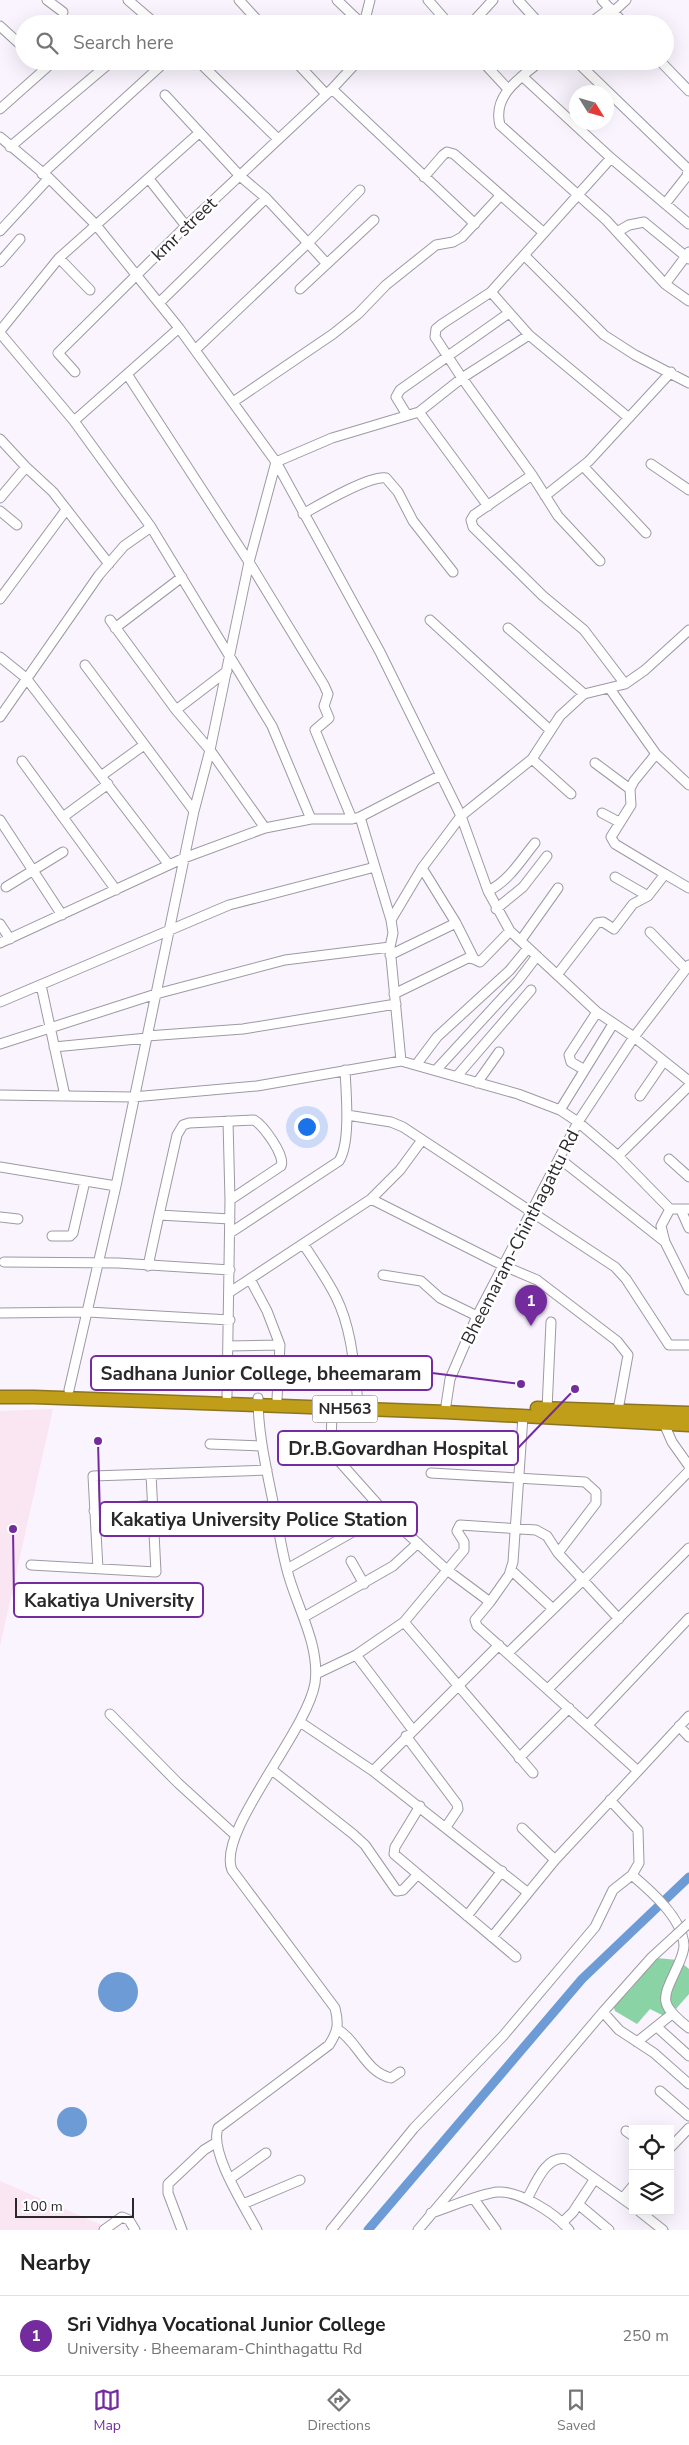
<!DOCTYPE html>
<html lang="en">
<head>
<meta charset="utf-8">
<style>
  :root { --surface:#fff; --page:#f2f2f2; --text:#222; --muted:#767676; --line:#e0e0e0; --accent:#742b9e }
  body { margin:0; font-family:"Nunito Sans",sans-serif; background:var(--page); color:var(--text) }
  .controls { position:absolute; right:15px; bottom:15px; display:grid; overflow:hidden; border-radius:0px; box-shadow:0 5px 20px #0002 }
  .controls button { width:45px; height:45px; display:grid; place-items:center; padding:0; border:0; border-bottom:1px solid var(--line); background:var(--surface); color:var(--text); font:25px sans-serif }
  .compass { position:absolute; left:569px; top:85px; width:45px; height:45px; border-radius:50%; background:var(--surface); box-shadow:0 5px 20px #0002; rotate:127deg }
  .scale { position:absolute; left:15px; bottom:12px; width:119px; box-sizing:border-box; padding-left:5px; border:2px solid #2a282b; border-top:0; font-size:14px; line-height:18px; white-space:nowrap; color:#2a282b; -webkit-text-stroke:4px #fff; paint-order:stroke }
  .you { position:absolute; left:306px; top:1126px; width:18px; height:18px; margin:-12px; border:4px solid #fff; border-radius:50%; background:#1a73e8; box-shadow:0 0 0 8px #1a73e833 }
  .badge { display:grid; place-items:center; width:32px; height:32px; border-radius:50%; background:var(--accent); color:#fff; font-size:16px; font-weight:700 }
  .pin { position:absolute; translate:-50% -41px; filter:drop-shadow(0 1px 2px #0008) }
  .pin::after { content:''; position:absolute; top:26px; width:18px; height:15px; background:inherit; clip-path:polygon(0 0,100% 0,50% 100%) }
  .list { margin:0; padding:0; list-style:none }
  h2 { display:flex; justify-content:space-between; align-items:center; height:65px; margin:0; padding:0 20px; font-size:21px }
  h2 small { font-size:16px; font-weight:400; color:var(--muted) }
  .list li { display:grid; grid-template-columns:32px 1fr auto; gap:15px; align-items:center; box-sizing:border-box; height:80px; padding:0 20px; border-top:1px solid var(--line) }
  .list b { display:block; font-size:19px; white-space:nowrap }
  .list p { margin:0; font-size:16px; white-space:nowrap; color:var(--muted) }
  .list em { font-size:16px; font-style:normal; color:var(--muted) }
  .icon { flex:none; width:28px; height:28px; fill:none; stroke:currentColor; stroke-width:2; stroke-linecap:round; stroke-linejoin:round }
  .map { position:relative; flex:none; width:689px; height:2230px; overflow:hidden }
  .search { position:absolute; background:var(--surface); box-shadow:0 5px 20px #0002; left:15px; right:15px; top:15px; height:55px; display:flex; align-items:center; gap:12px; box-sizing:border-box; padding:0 18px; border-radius:28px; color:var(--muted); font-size:19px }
  .sheet { height:145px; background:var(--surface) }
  nav { display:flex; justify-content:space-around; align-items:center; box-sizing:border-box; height:70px; border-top:1px solid var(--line); background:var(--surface); font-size:14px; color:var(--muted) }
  nav a { display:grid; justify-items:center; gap:2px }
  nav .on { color:var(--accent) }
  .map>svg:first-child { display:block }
  .education { fill:#fae5f3 }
  .forest { fill:#89d3a4 }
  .water { fill:#6d9bd5 }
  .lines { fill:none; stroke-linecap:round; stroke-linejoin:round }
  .canal { stroke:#6d9bd5; stroke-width:9 }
  .minor-casing { stroke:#9e99a2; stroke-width:11 }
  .highway-casing { stroke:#8c7520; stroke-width:15 }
  .minor { stroke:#fff; stroke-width:9 }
  .highway { stroke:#c19e1a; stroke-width:12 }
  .minor-bridge-casing { stroke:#9e99a2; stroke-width:11; stroke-linecap:butt }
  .minor-bridge { stroke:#fff; stroke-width:9 }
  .labels { text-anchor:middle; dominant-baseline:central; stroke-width:5; stroke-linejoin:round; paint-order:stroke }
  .shield { fill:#fff; stroke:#6a686b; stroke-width:1 }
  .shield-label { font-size:16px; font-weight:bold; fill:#2a282b }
  .street-label { font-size:18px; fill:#2a282b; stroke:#fff }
  .leader { fill:none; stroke:#742b9e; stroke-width:2 }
  .callout-dot { fill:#742b9e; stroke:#fff; stroke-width:2 }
  .callout { fill:#fff; stroke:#742b9e; stroke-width:2 }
  .callout-label { font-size:19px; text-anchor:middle; font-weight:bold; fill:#2a282b }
</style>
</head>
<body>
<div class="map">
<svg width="689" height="2230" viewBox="0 0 689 2230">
  <rect width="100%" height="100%" fill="#f9f4fd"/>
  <path class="education" d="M53,1409L0,1646V1411Z
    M0,2181L111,2229L112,2230H0Z"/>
  <path class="forest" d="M656,1958L678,1960L689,1969V1994L668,2018L650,2009L637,2024L615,2011L613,2005L631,1989Z"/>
  <path class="water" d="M98 1992a20 20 0 1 1 40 0a20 20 0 1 1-40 0Z
    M57 2122a15 15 0 1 1 30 0a15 15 0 1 1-30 0Z"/>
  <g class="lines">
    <path class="canal" d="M368,2230L582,1979L689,1877"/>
    <defs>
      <path id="minor" d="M47,0L63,12
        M128,0L150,19V24
        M239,0L261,24
        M337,0L362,24
        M428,0L449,24
        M518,0L540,24
        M602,0L613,12L626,0
        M613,12L625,24
        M364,24L370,0
        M471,24L493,0
        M589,24L610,8
        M0,26L24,48
        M198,61L278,139
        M295,61L326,94
        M358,61L332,89L475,224
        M482,61L507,88
        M541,61C521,77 492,95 500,125L606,220L665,284L689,252
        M576,61L688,169L687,176L665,204
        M660,61L689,91
        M522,76L611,158L689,224
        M165,95L240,176L266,198L308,243L195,350
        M0,109L54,61
        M0,137L49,178L96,225L179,328L276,462L380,652L461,816L488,891L510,931L597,1012L634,1037L689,1081
        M10,147L112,61
        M42,174L166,61
        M424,177L443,155L447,152L454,154L544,233
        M149,179L186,226
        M0,231L49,178
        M617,232L629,225L644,222L689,259
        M525,256L604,335L635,355L689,383
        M59,258L90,290
        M0,262L20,239
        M327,264L308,243L360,190
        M665,284L689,301
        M300,289L374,220
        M491,292L529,335L629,418
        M159,303L266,198
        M0,331L59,258L199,133
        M0,333L74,421L151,527L272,726L311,819
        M529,335L462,378L435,337L436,329L442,324L491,292L611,158
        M75,372L58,353L186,226L332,89
        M127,374L249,562L324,685L328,694L324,706L329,718L315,730L352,819
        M233,402L333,334L358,314L386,285L436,245L453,242L462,237L500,196
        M419,412L488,506
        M407,415L396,397L400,390L509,313
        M74,421L179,328
        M0,439L26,467L53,492L109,564
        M651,464L689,490
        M583,466L646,533
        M532,475L474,515L471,520L473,527L543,596L584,630L625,684
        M545,496L589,461L671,372
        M0,498L26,467
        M0,511L17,525
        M303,514C319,505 370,475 386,478L398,492L413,521L453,572
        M0,599L66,510
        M110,620L176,710L210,750L265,828
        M430,620L550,730
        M115,628L182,577
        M508,628L584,694
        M0,657L26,678L169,865
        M85,665L194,811
        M610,689L656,754L689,785
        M176,710L227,671
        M0,717L99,575L124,546L151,527
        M656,754L634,781L630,789L631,805L611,837L615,844L665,874
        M532,759L571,794
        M22,761L116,890
        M595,763L630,789
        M101,776L144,745
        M602,813L619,822
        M63,817L108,784
        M0,820L62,915
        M615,877L648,896L665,874L689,888
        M6,887L63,852
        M488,891C509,881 521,860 535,843
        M496,909L523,887L547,856
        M391,920L422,868L461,816L532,759L560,716L584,694L625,684L645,670L689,630
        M456,923L474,959L480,962L510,931
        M0,924L10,939
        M650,932L686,969
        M521,940L558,888
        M0,943L184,858L265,828L311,819H352L360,817L441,775
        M390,955L456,923L422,868
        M557,975L597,923L603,922L614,929L633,904L648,896
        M41,985L65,1096
        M394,994L468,958L474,959
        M0,1002L229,905L375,867
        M147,1036L243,1029L396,1004
        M0,1044L156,994L285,960L390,947
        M54,1047L147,1038
        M401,1061L518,1094L560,1110L578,1122L618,1156L670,1209H689
        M416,1065L437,1037L510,970L528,948
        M583,1069L571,1062L569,1055L597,1012
        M436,1070L518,981L537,956
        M457,1076L531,990
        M477,1083L499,1052
        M0,1095L133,1097L257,1086L401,1061L390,947L393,933L391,920L360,817
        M640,1096L664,1061
        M560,1110L613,1024
        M347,1115L391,1122L403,1127L615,1267L626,1279L669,1345H689
        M618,1156L689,1086
        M560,1159L665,1242
        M669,1159L689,1177
        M0,1167L116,1186
        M371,1199L504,1266L537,1280L617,1341L628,1355L618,1410
        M670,1209L661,1226L665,1242L689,1290
        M681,1210L689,1228
        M159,1215L177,1135L183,1125L189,1123L254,1120C263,1125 286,1156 281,1166L230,1200
        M0,1217L18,1219
        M230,1233L339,1161C351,1142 346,1093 345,1070
        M52,1236H70L73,1233L85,1181
        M304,1245C315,1262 327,1279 336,1297C352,1329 354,1367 358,1402
        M4,1262L118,1263L230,1270
        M148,1266L159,1215L230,1219
        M383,1275L421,1281L440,1298L477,1316
        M250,1279L267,1311L280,1345
        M230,1292L371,1199L400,1170L422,1140
        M0,1313L88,1312L230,1320
        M228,1346L280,1345L277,1399
        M69,1390L116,1186L194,811L210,750L249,562L276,462L332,438L419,412L462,378L532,475L558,516L600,561
        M227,1396L230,1200L228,1121
        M446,1405L450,1379L477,1316L578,1122L634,1037L689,965
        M332,1409L331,1450L339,1461L389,1517L447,1570L490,1602L475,1620L477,1626L638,1771L555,1860L492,1937
        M547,1409L551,1322
        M662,1419L672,1442L689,1466
        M210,1444L262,1446
        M431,1473L585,1482L596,1492V1503L558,1553L619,1619
        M94,1511L153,1505
        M153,1519L278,1523
        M351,1561L364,1584
        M31,1565L156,1572L151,1474
        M98,1569L93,1476L267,1470
        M287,1569L358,1529
        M511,1570L552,1608
        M490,1602L509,1575L513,1562L523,1416
        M304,1617L393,1566L418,1543
        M404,1622L533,1773
        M508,1653L583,1580L689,1471
        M356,1655L404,1622L464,1550V1542L457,1531L460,1525L536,1530L547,1536L558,1553
        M316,1674L356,1655L412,1729
        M548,1689L689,1548
        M110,1714L178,1783L234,1834
        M300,1722L373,1771L527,1892
        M588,1725L689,1618
        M679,1726L689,1737
        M406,1736L457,1804L458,1809L446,1827
        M519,1758L569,1708
        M272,1770L353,1834L365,1845L397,1891L403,1890L418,1874
        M373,1771L499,1645
        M638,1771L689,1716
        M420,1806L395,1847L394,1854L516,1957
        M522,1828L555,1860
        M632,1875C652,1892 682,1918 684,1945C684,1952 681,1958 679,1963C663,1999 656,2002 689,2028
        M467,1916L502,1871
        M603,2012L619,2030L654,2053L689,2084
        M657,2027L689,2056
        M337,2029C358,2041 365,2072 391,2078L400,2072
        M637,2042L672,2014
        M660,2091L689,2116
        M626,2131L633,2136
        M670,2148L689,2128
        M231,2178L266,2153
        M623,2198L633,2186
        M474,2199L496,2230
        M527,2199C535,2185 546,2154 567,2159L633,2206
        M243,2204L300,2180
        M578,2204L609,2230
        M639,2211L663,2230
        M431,2213C448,2208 481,2193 498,2192C520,2191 555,2213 569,2230
        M563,2222L573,2212L594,2180
        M104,2230L122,2217L129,2220L135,2230
        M182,2230L168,2193V2184L204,2150L217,2142
        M257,2230C245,2207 209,2152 218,2128L329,2045C338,2031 339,2024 335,2008L232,1870C216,1832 307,1732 315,1683C320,1647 299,1611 289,1577C282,1554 279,1530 274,1507C267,1471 258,1435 258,1398
        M331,2230L414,2128L503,2036L595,1927L613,1890L632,1875L639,1863L638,1830L610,1800
        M418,2230L603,2012L652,1957L676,1935"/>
      <path id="highway" d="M0,1397H34L446,1412L689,1425
        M537,1408L689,1413"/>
    </defs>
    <use href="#minor" class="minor-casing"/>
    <use href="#highway" class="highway-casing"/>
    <use href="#minor" class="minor"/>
    <use href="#highway" class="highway"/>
    <defs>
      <path id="minor-bridge" d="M676,1935L689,1923"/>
    </defs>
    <use href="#minor-bridge" class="minor-bridge-casing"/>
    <use href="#minor-bridge" class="minor-bridge"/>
  </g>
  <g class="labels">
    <rect class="shield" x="312.5" y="1395.5" width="65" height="27" rx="4"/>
    <g class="shield-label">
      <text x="345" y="1409">NH563</text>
    </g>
    <g class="street-label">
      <text transform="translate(184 229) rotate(-44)">kmr street</text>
      <text transform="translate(520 1237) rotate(-63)">Bheemaram-Chinthagattu Rd</text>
    </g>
  </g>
  <path class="leader" d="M521 1384L432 1373M575 1389L518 1448M98 1441L100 1519M13 1529L14 1600"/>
  <g class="callout-dot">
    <circle cx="521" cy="1384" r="5"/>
    <circle cx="575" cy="1389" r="5"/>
    <circle cx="98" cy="1441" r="5"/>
    <circle cx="13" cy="1529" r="5"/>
  </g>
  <g class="callout">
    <rect x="91" y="1356" width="341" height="34" rx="5"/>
    <rect x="278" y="1431" width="240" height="34" rx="5"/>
    <rect x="100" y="1502" width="317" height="34" rx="5"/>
    <rect x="14" y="1583" width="189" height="34" rx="5"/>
  </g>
  <g class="callout-label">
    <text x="261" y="1380">Sadhana Junior College, bheemaram</text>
    <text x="398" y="1455">Dr.B.Govardhan Hospital</text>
    <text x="259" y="1526">Kakatiya University Police Station</text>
    <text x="109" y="1607">Kakatiya University</text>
  </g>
</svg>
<div class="controls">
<button><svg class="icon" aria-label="locate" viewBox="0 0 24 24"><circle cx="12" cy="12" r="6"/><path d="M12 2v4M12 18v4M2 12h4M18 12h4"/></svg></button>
<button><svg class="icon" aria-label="layers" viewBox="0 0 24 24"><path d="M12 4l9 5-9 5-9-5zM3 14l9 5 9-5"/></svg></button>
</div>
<svg class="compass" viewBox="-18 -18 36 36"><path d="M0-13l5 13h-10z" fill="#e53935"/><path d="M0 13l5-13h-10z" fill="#767676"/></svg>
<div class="scale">100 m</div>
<div class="you"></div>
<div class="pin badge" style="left:531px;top:1326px">1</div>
<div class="search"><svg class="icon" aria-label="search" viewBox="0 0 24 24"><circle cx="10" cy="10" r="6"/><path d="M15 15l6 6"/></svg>Search here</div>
</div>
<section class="sheet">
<h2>Nearby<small></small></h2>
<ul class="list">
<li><span class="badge">1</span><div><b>Sri Vidhya Vocational Junior College</b><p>University · Bheemaram-Chinthagattu Rd</p></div><em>250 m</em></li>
</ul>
</section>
<nav>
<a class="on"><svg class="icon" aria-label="map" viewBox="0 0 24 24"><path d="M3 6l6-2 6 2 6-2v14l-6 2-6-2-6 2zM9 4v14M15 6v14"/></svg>Map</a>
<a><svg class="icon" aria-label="directions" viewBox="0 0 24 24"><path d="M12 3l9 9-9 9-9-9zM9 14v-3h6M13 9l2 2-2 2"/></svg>Directions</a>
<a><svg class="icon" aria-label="saved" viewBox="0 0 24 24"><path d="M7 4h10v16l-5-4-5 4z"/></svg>Saved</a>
</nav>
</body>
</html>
